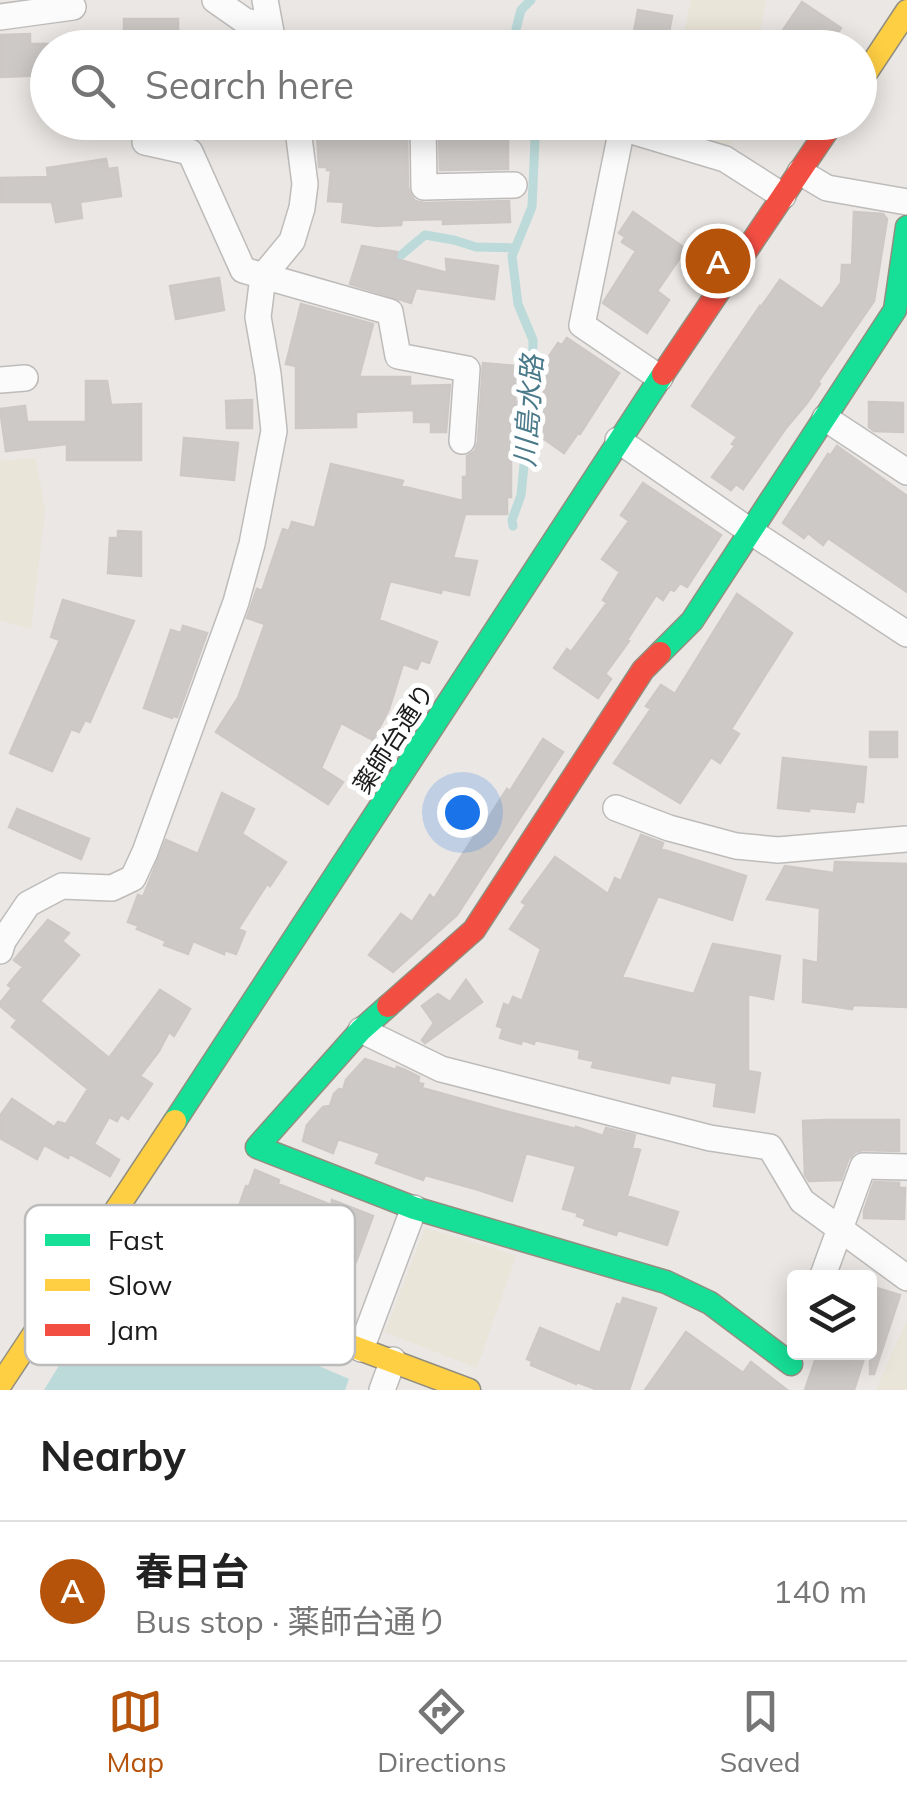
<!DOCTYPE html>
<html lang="en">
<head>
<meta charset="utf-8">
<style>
  :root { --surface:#fff; --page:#f6f6f6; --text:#222; --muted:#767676; --line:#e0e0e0; --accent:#b45309 }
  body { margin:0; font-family:Mulish,"Noto Sans JP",sans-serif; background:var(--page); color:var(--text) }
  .controls { position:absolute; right:30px; bottom:30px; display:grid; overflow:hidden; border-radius:10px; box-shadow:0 5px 25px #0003 }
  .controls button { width:90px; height:90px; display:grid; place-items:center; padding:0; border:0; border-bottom:2px solid var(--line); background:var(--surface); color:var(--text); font:50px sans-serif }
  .you { position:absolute; left:462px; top:812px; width:35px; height:35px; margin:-25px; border:8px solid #fff; border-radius:50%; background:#1a73e8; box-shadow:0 0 0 15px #1a73e833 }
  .badge { display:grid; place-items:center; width:65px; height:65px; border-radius:50%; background:var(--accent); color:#fff; font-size:32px; font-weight:700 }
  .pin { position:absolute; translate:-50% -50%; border:5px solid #fff; box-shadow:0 2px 10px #0006 }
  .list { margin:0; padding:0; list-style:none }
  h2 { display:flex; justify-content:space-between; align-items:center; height:130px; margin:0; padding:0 40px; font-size:42px }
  h2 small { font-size:32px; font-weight:400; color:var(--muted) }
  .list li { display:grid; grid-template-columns:65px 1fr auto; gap:30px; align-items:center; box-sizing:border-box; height:140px; padding:0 40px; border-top:2px solid var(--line) }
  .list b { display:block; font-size:38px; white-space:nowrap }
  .list p { margin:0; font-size:32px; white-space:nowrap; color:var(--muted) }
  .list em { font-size:32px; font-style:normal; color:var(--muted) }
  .icon { flex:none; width:55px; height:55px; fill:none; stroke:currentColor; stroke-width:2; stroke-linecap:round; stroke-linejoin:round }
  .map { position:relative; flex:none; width:907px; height:1390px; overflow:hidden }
  .search { position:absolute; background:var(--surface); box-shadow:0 5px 25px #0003; left:30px; right:30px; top:30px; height:110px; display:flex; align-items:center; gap:25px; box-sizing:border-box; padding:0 35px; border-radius:55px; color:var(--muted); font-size:38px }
  .sheet { height:270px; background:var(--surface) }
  nav { display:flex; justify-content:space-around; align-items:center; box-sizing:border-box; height:140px; border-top:2px solid var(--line); background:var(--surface); font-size:28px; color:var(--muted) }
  nav a { display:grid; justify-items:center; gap:5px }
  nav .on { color:var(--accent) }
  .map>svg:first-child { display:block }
  .farmland { fill:#e9e5d8 }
  .water { fill:#bbdad9 }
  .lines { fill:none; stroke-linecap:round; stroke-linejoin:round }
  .stream { stroke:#bbdad9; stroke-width:9 }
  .building { fill:#cdc9c7; stroke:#cdc8c6; stroke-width:2.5 }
  .street-casing { stroke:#bdbcbb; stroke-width:28 }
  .fast-casing { stroke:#928e7f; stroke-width:25 }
  .slow-casing { stroke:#928e7f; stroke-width:25 }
  .jam-casing { stroke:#928e7f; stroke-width:25 }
  .street { stroke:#fcfbfb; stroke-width:25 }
  .fast { stroke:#16e098; stroke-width:22 }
  .slow { stroke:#ffcf43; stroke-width:22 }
  .jam { stroke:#f24e42; stroke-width:22 }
  .labels { text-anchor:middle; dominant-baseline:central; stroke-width:10; stroke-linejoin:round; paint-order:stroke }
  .street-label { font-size:25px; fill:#1c1c1c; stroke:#fff }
  .water-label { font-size:28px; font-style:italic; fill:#4a7a8a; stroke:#fff }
  .key { fill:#fff; stroke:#bbb; stroke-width:2.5 }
  .key-label { font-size:28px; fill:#1c1c1c }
</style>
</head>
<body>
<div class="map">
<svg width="907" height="1390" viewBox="0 0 907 1390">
  <rect width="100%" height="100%" fill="#eae7e4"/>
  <path class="farmland" d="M691,0H766L757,47H681Z
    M666,122H744V123L729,146Z
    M36,458L45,511L31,629L0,620V461Z
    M425,1228L516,1255L477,1368L385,1332Z
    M907,1319V1390H876Z"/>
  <path class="water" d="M133,1285L349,1379L345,1390H44L103,1294Z"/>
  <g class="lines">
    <path class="stream" d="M516,29L521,10L531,0
      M400,256L425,235L454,240L476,247L515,248
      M532,391L533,340L518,304L512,256L532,207L535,140L533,122
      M513,526L512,520L521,495L529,416"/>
  </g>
  <path class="building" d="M802,2L841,28L828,48H771Z
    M638,10L672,16L666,48H631Z
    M124,19H178V48H124Z
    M30,34V44H48V75L0,77V35Z
    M480,130H508V169L440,170L439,137L480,136Z
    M407,132L408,187L410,194L415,201L424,203L509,201L510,222L443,224V219L402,220L401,225L377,226L342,222L344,202L328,201L331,170H327V167H319L317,133Z
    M106,159L108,169L117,168L121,196L80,202L82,218L56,222L52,202H0V178L48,177L47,168Z
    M633,212L686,249L657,291L669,300L647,333L603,303L636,251L622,242L625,237L619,233Z
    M854,212L883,214L887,219L874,301L818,382L820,384L807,403L786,428L743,489L736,484L731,490L712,477L735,446L732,444L737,437L692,406L760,306L761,307L780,280L822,309L841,283L842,265H852Z
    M362,246L397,252L396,259L447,273L446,259L498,266L494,299L416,288L411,303L350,284Z
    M219,278L224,310L176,319L170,286Z
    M301,304L373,324L359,377H410V386L450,385L446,432H431V422H414V410L356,412V427L296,428V366L286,364Z
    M567,338L619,373L580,434L578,433L564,453L517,420L516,459H511V497H507V514H465L453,558L477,561L469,595L442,589L441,593L390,581L379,620L437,642L429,663L421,660L417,669L403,664L389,709L373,740L341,723L321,768L343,782L328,804L216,732L238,698L265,624L247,618L257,589L262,591L283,529L289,531L292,522L315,528L331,464L403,481L401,486L463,501V477H467V456L475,451L478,442L483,363L516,366L515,406L558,343L562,345Z
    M86,381H107L111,405L141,404V460H67V444L6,451L0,409L25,406L27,422H86Z
    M252,400V428H227L226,401Z
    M869,402L903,403V432L874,431L869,427Z
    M184,438L238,443L234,480L181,475Z
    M837,446L907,496V592L828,538L823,545L808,533L804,538L783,523L828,454L830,456Z
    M643,483L721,535L687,587L680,583L674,591L670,589L663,600L656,595L627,640L629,641L605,674L611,679L598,698L554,668L567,649L571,652L607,603L603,600L620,572L602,559L629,521L621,515Z
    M118,531L141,532V576L108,573L110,538H118Z
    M737,594L792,633L731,729L739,734L720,763L711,757L680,803L614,763L651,709L646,706L661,685L675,694Z
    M63,600L134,621L90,722L85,720L79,732L71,729L52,771L10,753L60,640L51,637Z
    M183,626L207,633L177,717L173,716L172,718L144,708L171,630L181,633Z
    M870,732H897V757H870Z
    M543,739L563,752L457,915L393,972L369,955L401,914L412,922L430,895L434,899L477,832L479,833L507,789L510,791Z
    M783,758L866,767L863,802L856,801L854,812L809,808V811L778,808Z
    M222,793L254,809L242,834L286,862L270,886L267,884L238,929L245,932L236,954L225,950L224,954L193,941L188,954L164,945L166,941L137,929L139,926L128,922L138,895L143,897L166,840L198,854Z
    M17,809L89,839L81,859L9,827Z
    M641,835L663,843L661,849L746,876L732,920L658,896L622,977L694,994L713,944L780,956L773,999L748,994V1071L760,1073L754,1112L714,1106L717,1083L671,1075L669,1083L592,1067L594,1061L579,1058L580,1050L535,1040L534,1044L522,1040L521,1044L500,1038L503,1028L497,1026L504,1004L509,1006L513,997L522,1001L541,949L510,929L526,905L522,902L555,857L608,894L615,878L621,881Z
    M835,862L907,864V1007L853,1005L852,1009L803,1002L804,960L818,963L820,908L767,899L785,866L834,873Z
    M48,920L69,933L62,941L79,955L40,1001L109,1058L160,990L190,1009L174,1036L169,1032L159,1051L140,1076L152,1084L128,1119L121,1114L117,1121L109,1117L94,1144L119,1160L110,1176L70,1154L68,1158L44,1145L37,1159L0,1138V1116L12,1099L54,1127L52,1130L58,1122L66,1124L88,1089L12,1027L17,1020L0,1006V1003L12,988L8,985L23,967L14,960Z
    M466,980L482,1002L425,1043L422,1040L434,1023L422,1006L438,994L450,1002Z
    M365,1059L396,1070L397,1067L405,1070L419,1077L418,1083L423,1084L422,1088L501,1110L576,1129V1127L603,1136L606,1128L635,1135L632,1148L640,1150L627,1196L678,1212L667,1245L618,1230L616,1235L584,1225L586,1219L577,1216L578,1213L563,1209L576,1166L526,1153L512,1201L479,1190L425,1175L423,1180L376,1163L380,1153L338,1139L333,1153L303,1141L307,1125L323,1107L330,1106L334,1094L339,1089L343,1090L346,1080Z
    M828,1120H899V1151L863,1150L855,1152L848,1160L841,1180L809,1181L805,1175L803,1121Z
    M255,1170L279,1180L278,1184L331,1205L332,1200L373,1216L356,1262L258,1224L235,1218L246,1186L249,1187Z
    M874,1182L899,1183V1188H905L904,1219L864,1218V1211Z
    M870,1286L900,1295L874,1374H870Z
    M623,1298L656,1308L629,1390H598L577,1382L576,1384L531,1365L532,1361L527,1359L540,1328L600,1353L617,1304L621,1305Z
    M686,1332L743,1373L751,1362L787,1390H645Z
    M818,1352H866L854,1390H805Z"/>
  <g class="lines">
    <defs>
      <path id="street" d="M215,0L245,21L269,27
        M265,0L274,48
        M0,17L73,7
        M423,122L424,187L514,185
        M145,142L190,152L243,270L390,312L398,356L467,369L462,441
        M800,172L827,188L907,202
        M660,378L582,325L622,128L725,159L783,196
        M0,380L25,378
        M825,418L907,472
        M618,440L750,531L907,634
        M616,808L669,828L736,846L778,850L907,839
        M0,951L3,941L28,904L62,886L112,888L133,878L145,852L236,602L252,544L274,431L268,374L258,317L263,276L292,241L302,208L305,184L297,122
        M361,1030L441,1069L710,1138L770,1147L802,1201L907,1278
        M822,1278L863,1166L907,1167
        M361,1349L414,1208
        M382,1390L393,1360"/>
      <path id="fast" d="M660,653L692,621L895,310L907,227
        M388,1006L361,1030L257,1147L414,1208L666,1282L710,1303L791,1364
        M175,1121L663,374"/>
      <path id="slow" d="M860,82L907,11
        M90,1248L469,1390
        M0,1385L175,1121"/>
      <path id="jam" d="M663,374L833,122
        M388,1006L474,930L643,670L660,653"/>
    </defs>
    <use href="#street" class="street-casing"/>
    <use href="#fast" class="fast-casing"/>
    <use href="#slow" class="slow-casing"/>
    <use href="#jam" class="jam-casing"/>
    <use href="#street" class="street"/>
    <use href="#fast" class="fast"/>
    <use href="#slow" class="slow"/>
    <use href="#jam" class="jam"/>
  </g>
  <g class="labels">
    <g class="street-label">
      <text transform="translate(393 738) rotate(-57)">薬師台通り</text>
    </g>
    <g class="water-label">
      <text transform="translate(528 411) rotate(-86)">川島水路</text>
    </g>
  </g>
  <rect x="25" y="1205" width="330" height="160" rx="15" class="key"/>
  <rect x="45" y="1234" width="45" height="12" fill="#16e098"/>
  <rect x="45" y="1279" width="45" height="12" fill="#ffcf43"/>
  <rect x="45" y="1324" width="45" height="12" fill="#f24e42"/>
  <g class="key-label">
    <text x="108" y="1250">Fast</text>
    <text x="108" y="1295">Slow</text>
    <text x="108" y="1340">Jam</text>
  </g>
</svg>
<div class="controls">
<button><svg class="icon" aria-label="layers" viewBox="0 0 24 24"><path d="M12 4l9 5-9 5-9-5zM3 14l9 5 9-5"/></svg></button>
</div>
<div class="you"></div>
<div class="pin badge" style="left:718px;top:261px">A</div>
<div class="search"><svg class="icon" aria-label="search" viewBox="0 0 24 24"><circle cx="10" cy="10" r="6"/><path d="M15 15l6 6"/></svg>Search here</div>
</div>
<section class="sheet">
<h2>Nearby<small></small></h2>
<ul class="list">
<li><span class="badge">A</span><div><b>春日台</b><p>Bus stop · 薬師台通り</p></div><em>140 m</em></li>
</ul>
</section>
<nav>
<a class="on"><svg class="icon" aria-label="map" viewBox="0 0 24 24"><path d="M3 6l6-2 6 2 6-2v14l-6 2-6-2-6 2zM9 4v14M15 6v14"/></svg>Map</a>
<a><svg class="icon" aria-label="directions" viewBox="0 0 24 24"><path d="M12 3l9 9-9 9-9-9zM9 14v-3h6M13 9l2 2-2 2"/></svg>Directions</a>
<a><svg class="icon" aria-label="saved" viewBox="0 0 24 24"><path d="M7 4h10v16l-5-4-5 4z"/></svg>Saved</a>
</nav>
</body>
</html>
